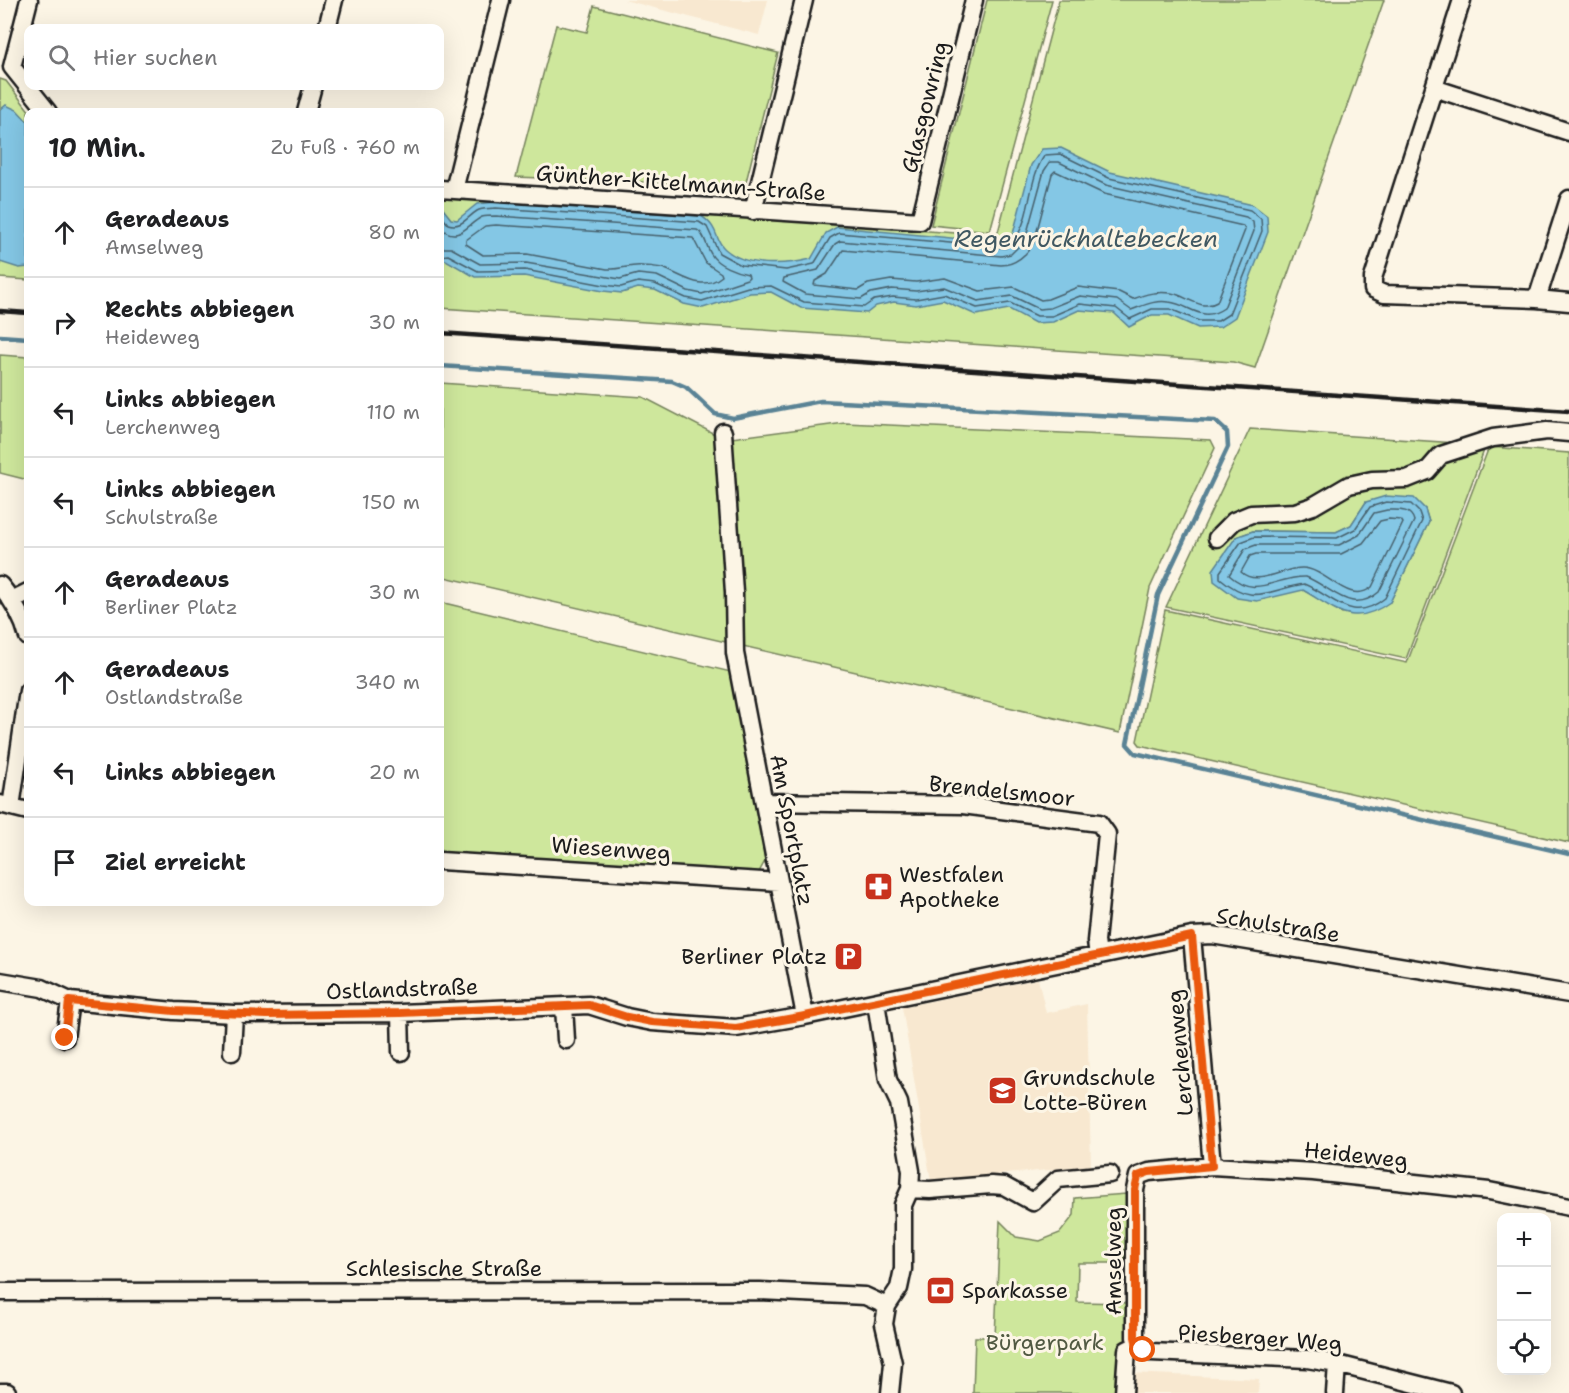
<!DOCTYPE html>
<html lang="de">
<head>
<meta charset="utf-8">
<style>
  :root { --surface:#fff; --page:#f6f6f6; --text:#202124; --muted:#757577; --line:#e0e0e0 }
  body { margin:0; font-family:"Shantell Sans",sans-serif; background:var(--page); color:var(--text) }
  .controls { position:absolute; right:18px; bottom:18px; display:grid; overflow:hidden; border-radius:12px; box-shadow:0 6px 24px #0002 }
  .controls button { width:54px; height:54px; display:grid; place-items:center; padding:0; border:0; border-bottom:2px solid var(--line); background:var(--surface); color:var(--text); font:30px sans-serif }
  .stop { position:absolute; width:18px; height:18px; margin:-14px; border:4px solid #ea580c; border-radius:50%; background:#fff }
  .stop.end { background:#ea580c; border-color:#fff; box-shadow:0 2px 6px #0008 }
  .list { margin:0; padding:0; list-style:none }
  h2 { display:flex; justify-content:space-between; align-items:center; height:78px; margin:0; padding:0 24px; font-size:26px }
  h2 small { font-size:20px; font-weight:400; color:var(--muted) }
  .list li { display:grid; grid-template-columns:39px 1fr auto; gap:18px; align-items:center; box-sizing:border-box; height:90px; padding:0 24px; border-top:2px solid var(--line) }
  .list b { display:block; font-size:22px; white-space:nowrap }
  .list p { margin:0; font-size:20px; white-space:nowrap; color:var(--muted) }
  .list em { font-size:20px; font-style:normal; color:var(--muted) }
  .icon { flex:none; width:33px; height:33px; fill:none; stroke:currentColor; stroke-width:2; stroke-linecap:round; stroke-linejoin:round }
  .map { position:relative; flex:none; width:1569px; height:1393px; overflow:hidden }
  .search { position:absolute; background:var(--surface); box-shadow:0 6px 24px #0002; left:24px; top:24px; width:420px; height:66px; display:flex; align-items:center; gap:15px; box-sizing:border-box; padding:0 21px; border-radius:12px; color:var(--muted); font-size:22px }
  .panel { position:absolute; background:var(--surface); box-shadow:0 6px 24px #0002; left:24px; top:108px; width:420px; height:798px; border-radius:12px }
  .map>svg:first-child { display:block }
  .built { fill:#f8e8d0 }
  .green { fill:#cee79c; stroke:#75825c; stroke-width:1.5; fill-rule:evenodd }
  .water { fill:#84c7e5; stroke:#5a8395; stroke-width:1.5 }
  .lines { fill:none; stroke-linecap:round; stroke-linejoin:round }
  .shore { stroke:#46606c; stroke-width:1.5 }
  .stream { stroke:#5a8395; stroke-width:4.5 }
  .minor-casing { stroke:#1c1c1c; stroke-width:21 }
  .minor { stroke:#fcf5e5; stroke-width:16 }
  .rail { stroke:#1c1c1c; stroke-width:4.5 }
  .route { stroke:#ea580c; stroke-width:8 }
  .labels { text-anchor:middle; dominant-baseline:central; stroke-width:6; stroke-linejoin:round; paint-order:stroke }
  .street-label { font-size:22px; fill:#1c1c1c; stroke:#fcf5e5 }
  .poi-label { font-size:22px; fill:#1c1c1c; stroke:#fcf5e5; text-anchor:start }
  .park-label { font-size:22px; fill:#515942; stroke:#fcf5e5 }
  .water-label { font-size:24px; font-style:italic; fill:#405862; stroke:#fcf5e5 }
</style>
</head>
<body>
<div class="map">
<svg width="1569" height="1393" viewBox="0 0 1569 1393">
  <rect width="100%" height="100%" fill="#fcf5e5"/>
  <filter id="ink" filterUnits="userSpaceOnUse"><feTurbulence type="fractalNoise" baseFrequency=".0167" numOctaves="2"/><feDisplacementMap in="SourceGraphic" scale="12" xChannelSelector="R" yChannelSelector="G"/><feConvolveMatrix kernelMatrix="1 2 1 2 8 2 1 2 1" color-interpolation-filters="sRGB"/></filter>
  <g filter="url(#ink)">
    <path class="built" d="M624,0H768L759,35Z
      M1038,979L1046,1013L1087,1004L1091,1166L931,1181L902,1007Z
      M1132,1373L1259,1379L1258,1393H1131Z"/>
    <path class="green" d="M987,0H1052L990,231L931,225Z
      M1059,0H1384L1255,368L1233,362L440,308V196L997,236Z
      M594,6L778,53L745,186L516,177L556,25L587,32Z
      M0,79L6,81L30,112H28V280L0,278Z
      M0,355L28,357V480L0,473Z
      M440,383L643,397L724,439L845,423L1211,440L1215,448L1150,588L1120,733L440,576Z
      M1250,429L1486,445L1406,659L1166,607ZM1366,502L1425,509L1429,522L1390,602L1342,613L1303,590L1236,537L1253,531L1336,532L1351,525Z
      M1489,447L1569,453V843L1140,745L1137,741L1165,610L1407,663Z
      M440,602L731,672L758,805L765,861L759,872L440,852Z
      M1126,1194V1263H1078L1077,1302L1127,1303L1128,1338L1123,1346L1120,1393H973L975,1337H995L1000,1221L1016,1237L1040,1241L1060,1233L1074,1215L1075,1198Z"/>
    <path class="water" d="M6,105L17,110L28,122V267L19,268L0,262V110Z
      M1061,148L1110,172L1253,205L1267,216L1268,232L1235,317L1220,327L1198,328L1169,315H1152L1129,327L1114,313L1079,310L1053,322L1035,323L1009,309L976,315L943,300L916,305L894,302L876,306L867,313L801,308L771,292L750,293L703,308L684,304L655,290L638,288L622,293L603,291L524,276L475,277L446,260L440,262V205L451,219L457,220L477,204L496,202L701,216C720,228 714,240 725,249C746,268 786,265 811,259L826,233L837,227L1003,243L1013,234L1031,165L1042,149Z
      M1386,496L1414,498L1425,509L1429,522L1390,602C1353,629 1336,609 1303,590L1257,601L1237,598L1214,581L1213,570L1236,537L1253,531L1336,532L1351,525L1366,502Z"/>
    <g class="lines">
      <path class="shore" d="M1050,162H1059L1106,185L1246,217L1253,222L1254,231L1224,308C1201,324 1190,304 1169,302C1154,300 1145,305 1131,310L1117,300L1080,296L1050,308L1039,309L1012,296L978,301L944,287L916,291L892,289L871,293L861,299L805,294L783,282L784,278L818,270L835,244L840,241L1001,256L1011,254L1025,240L1044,171Z
        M1055,171L1104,194L1243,226L1245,230L1217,302C1201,312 1186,295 1171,293C1156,291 1146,294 1133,299L1119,292L1078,287L1048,299L1041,300L1014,287L980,291L945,278L916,282L891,280L868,284L858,290L814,285L815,281L827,274L843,250L1001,265C1015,265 1027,255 1034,242L1052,174Z
        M440,214L448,224C462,228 466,218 477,211C482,208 490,209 496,208L699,222L707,227L719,253L741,265L786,270L814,264L830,238L839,233L1006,248C1034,227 1025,182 1045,155L1060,154L1109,178L1250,210L1261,219L1262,231L1229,314L1218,321H1199L1170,309H1152L1130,319L1116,308L1080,304L1052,316H1037L1010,303L977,308L944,294L916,299L893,297L874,300L864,307L804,302L771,286L748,287L702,301L686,298L655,284L638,282L621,287L604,285L525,270L478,271L448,255L440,256
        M496,225L693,238L706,263L721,273L722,276C701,293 683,275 662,268C656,267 649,266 643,266C631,264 621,270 607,269L527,254L483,255L466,244V240L485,226Z
        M440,227C458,245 467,224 482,217C486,216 492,216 496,216L697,230C705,234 706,246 711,254C717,265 736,272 748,274L749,277L747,279L702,294L688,291L657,276L638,274L620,279L526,263L480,264L451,248H440
        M1386,502L1411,504L1419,512L1422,521L1385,598C1352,625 1335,597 1304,584C1266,590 1254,607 1220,578V572L1241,542L1254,537L1337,538L1355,529L1370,507Z
        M1387,510C1398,510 1411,508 1414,521L1379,592C1351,616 1332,587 1306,577C1275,576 1257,600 1229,575L1245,549L1256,545H1339L1359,535L1374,513Z
        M1389,519L1401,520L1403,523L1372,587C1350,605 1330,574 1309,569C1288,563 1259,589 1241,572L1250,556L1256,554H1341L1363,543L1380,521Z"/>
      <path class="stream" d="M0,336L28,338
        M440,366L672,381L686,387L715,414L733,418L821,401L1215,421L1227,432L1228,447L1158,595L1127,744L1135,753L1569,854"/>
      <defs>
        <path id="minor" d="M1462,0L1373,278V289L1384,294L1537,299L1569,302
          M327,28L334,0
          M12,67L29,0
          M12,67L48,112
          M1434,88L1569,132
          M306,112L313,86
          M440,189L920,221L974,0
          M454,190L501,0
          M753,211L804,0
          M1537,299L1569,199
          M723,432L734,592L735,653L805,1016
          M1217,538L1234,521L1251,514L1295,512L1313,506L1349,485L1372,480L1407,479L1427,471L1441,455L1493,438L1547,431L1569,433
          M0,585C14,602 23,617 28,637
          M12,600L28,592
          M764,802L963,805L1099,823L1107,834L1096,941L1098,956
          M0,804L28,811
          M11,807L28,691
          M440,861L779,882
          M1192,936L1212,1166
          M0,981L42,988L70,1001L174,1011L234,1014L400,1013L589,1005L627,1017L652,1022L736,1028L805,1016L1192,936L1212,935L1569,994
          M876,1002L888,1080L899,1103L911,1171L910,1189L903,1205V1269L899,1288L887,1306L884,1324L893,1363L890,1393
          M564,1006L566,1040
          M400,1013L401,1052
          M65,1038L70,1001
          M232,1052L234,1014
          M910,1189L930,1190L991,1185L1004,1186L1033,1202L1058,1179L1110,1174
          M0,1292L760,1291L865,1296L887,1306
          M1137,1345L1135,1337V1190L1138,1176L1149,1172L1212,1166L1313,1172L1489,1191L1569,1207
          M1137,1345L1143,1351L1151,1352L1307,1359L1337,1364L1451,1393
          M0,1392H7
          M1124,1393L1127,1350L1137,1345
          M1335,1393L1337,1364"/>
      </defs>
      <use href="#minor" class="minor-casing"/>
      <use href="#minor" class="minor"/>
      <path class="rail" d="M0,311L28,313
        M440,333L1569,411"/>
    </g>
  </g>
  <g class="lines" filter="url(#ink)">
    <path class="route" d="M65,1038L69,1001L174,1011L267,1015L400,1013L589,1005L627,1017L652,1022L736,1028L805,1016L1192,936L1212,1166L1149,1172L1138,1176L1135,1190V1337L1137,1345L1143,1350"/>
  </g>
  <defs>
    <symbol id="pharmacy-square" viewBox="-11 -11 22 22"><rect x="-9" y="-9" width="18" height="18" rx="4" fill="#c8321e" stroke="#fcf5e5"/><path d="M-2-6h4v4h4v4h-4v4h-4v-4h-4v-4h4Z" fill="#fff"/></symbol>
    <symbol id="parking-square" viewBox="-11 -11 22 22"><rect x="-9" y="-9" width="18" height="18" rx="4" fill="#c8321e" stroke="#fcf5e5"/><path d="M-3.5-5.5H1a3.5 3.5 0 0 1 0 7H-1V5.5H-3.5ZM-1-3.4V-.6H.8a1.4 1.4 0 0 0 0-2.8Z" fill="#fff"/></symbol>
    <symbol id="school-square" viewBox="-11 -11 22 22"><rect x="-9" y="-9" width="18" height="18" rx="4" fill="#c8321e" stroke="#fcf5e5"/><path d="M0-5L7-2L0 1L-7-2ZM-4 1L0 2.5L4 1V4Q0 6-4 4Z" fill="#fff"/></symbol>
    <symbol id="bank-square" viewBox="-11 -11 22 22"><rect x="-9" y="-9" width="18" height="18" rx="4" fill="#c8321e" stroke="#fcf5e5"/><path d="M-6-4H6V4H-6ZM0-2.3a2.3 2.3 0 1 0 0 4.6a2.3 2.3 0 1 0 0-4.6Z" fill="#fff"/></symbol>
  </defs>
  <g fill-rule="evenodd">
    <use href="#pharmacy-square" x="862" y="870" width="33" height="33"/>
    <use href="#parking-square" x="832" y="940" width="33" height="33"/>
    <use href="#school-square" x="986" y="1074" width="33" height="33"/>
    <use href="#bank-square" x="924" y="1274" width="33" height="33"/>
  </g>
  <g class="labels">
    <g class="street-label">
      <text transform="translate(925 107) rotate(-76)">Glasgowring</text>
      <text transform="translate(681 183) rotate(4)">Günther-Kittelmann-Straße</text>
      <text transform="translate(1002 791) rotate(6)">Brendelsmoor</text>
      <text transform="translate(792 830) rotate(79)">Am Sportplatz</text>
      <text transform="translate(611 849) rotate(4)">Wiesenweg</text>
      <text transform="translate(1278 925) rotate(9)">Schulstraße</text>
      <text transform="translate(402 989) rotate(-2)">Ostlandstraße</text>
      <text transform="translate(1180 1053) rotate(-95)">Lerchenweg</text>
      <text transform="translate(1356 1155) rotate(6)">Heideweg</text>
      <text transform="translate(1113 1261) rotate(-90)">Amselweg</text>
      <text x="444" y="1268">Schlesische Straße</text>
      <text transform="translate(1260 1338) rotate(4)">Piesberger Weg</text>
    </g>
    <g class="poi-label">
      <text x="899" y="874">Westfalen<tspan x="899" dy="25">Apotheke</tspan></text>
      <text x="827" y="956" text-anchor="end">Berliner Platz</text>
      <text x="1023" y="1077">Grundschule<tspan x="1023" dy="25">Lotte-Büren</tspan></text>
      <text x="962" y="1290">Sparkasse</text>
    </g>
    <g class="park-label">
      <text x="1045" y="1342">Bürgerpark</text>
    </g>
    <g class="water-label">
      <text x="1086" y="239">Regenrückhaltebecken</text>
    </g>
  </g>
</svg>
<div class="controls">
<button>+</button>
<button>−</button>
<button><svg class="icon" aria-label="locate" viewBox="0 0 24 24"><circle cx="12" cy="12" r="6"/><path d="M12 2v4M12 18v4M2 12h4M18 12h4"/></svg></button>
</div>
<div class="stop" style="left:1143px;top:1350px"></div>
<div class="stop end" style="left:65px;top:1038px"></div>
<div class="search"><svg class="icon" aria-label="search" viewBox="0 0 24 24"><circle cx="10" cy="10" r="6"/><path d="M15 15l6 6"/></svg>Hier suchen</div>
<section class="panel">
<h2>10 Min.<small>Zu Fuß · 760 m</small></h2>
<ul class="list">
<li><svg class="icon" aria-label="ahead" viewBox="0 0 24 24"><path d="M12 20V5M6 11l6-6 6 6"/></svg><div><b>Geradeaus</b><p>Amselweg</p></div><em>80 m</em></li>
<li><svg class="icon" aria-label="right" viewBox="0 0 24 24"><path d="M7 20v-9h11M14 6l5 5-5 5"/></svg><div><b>Rechts abbiegen</b><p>Heideweg</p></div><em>30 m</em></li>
<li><svg class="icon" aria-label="left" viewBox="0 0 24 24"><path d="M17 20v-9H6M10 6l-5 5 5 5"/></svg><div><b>Links abbiegen</b><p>Lerchenweg</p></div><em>110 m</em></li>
<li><svg class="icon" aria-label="left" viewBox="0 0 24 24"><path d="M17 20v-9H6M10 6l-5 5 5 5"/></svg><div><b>Links abbiegen</b><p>Schulstraße</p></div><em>150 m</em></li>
<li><svg class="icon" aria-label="ahead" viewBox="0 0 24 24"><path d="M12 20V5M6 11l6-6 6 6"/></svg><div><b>Geradeaus</b><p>Berliner Platz</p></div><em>30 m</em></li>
<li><svg class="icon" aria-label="ahead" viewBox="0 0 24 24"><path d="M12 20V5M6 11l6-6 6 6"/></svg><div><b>Geradeaus</b><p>Ostlandstraße</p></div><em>340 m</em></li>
<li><svg class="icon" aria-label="left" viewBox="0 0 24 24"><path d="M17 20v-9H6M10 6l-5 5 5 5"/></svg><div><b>Links abbiegen</b></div><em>20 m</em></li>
<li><svg class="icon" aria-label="arrive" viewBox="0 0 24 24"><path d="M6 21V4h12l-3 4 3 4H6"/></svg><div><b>Ziel erreicht</b></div></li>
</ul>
</section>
</div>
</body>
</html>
